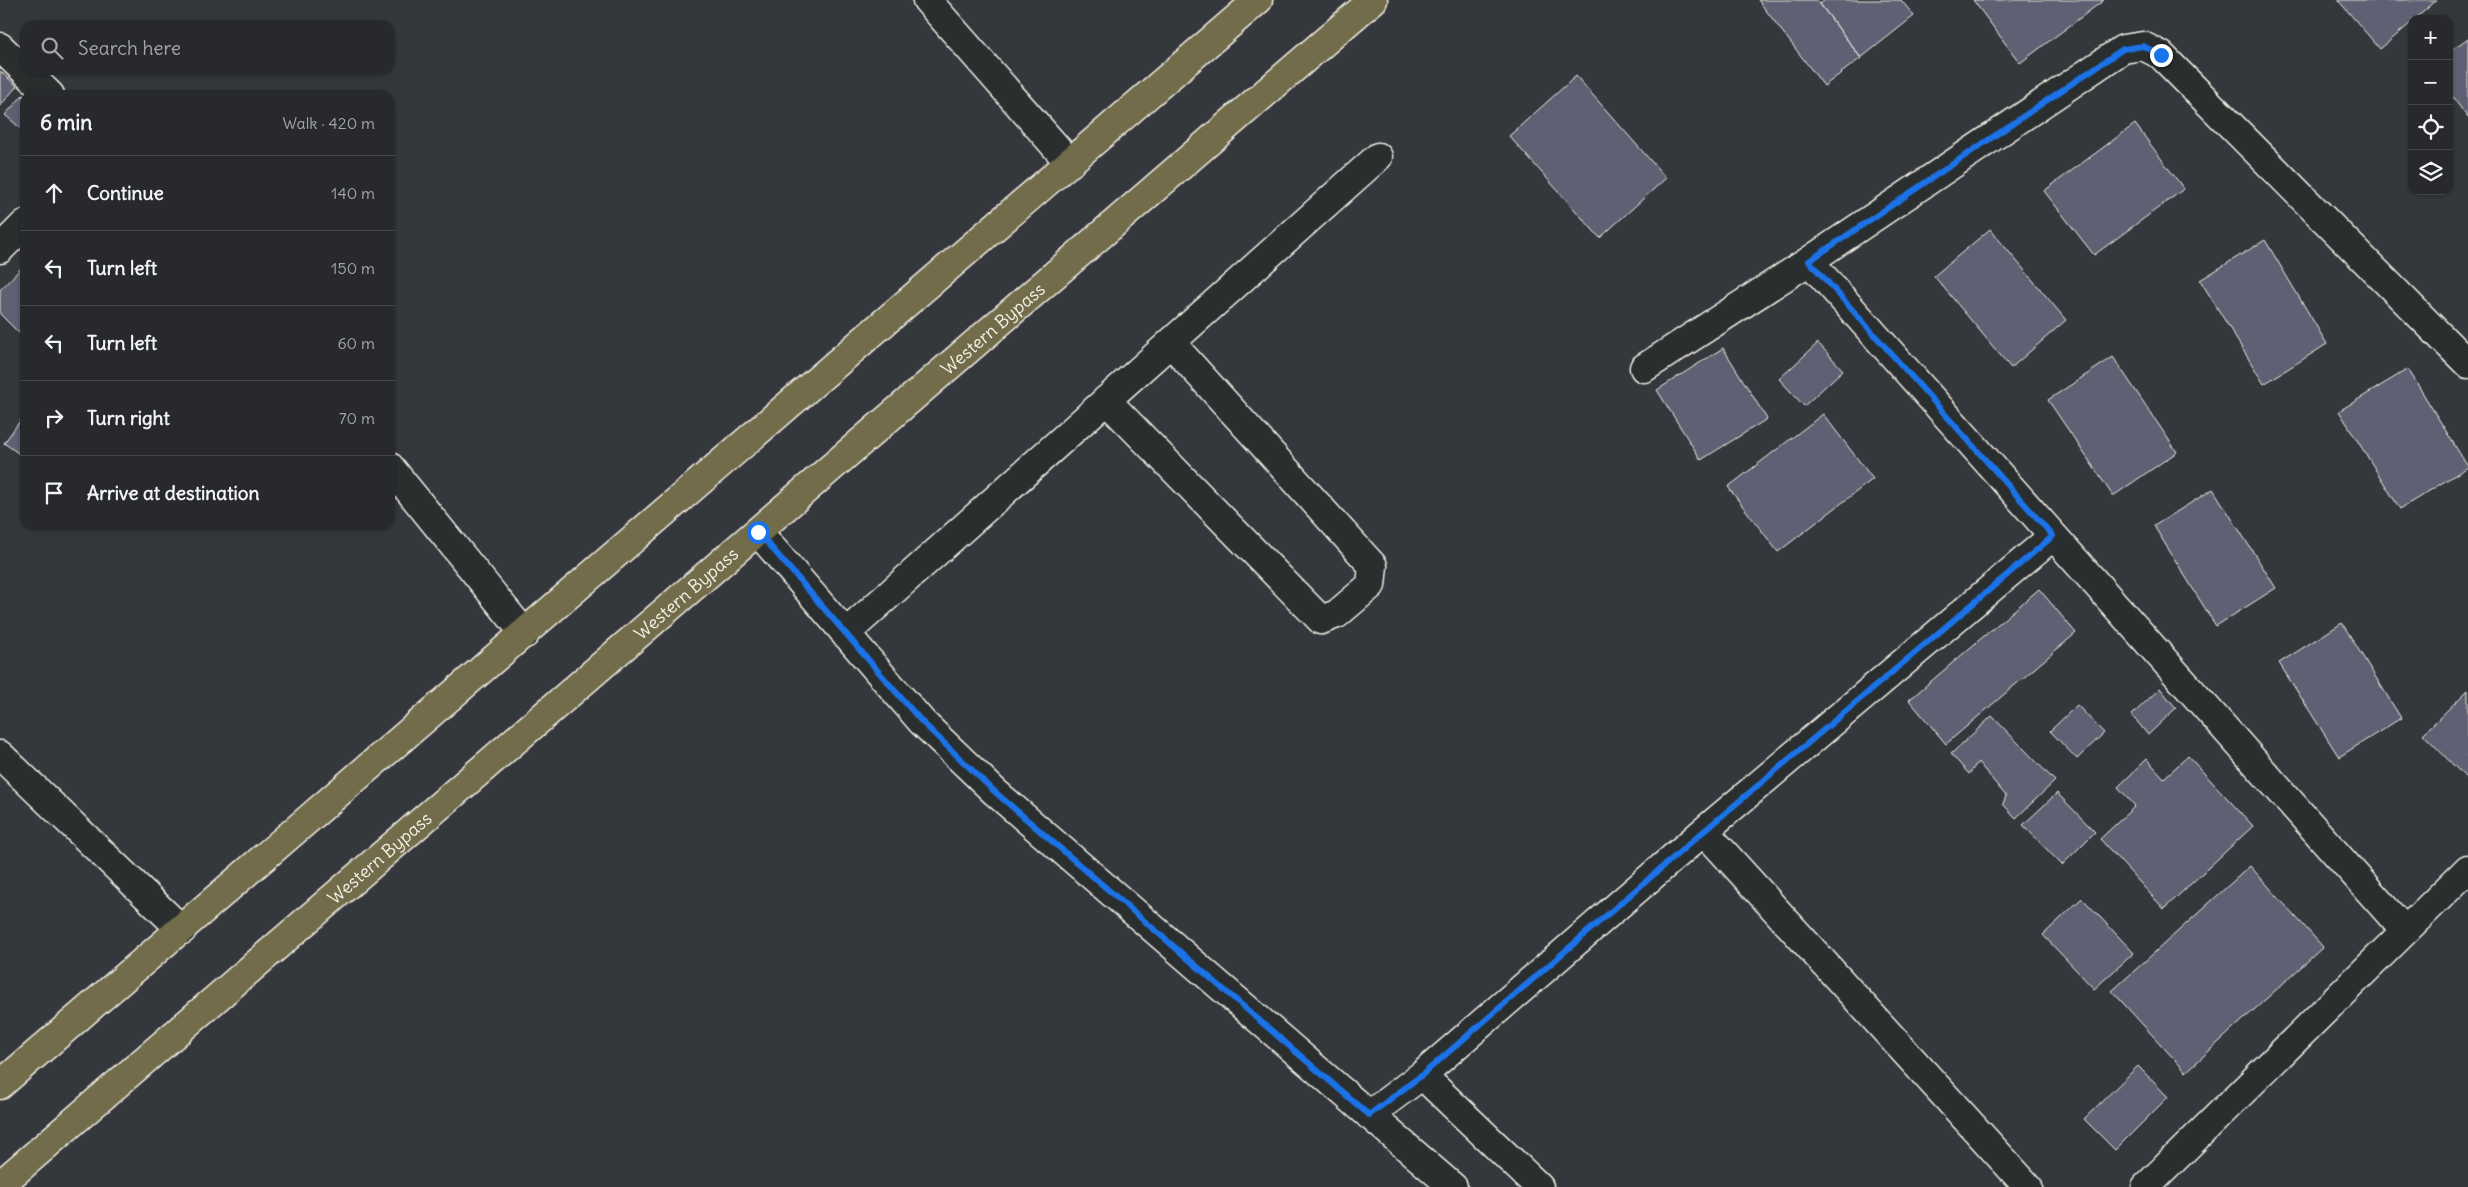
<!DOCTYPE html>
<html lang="en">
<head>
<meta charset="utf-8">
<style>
  :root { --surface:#27292d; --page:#333539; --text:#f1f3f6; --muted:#a4a6aa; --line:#434549 }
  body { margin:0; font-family:Delius,sans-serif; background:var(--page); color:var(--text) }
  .controls { position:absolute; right:15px; top:15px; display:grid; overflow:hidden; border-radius:10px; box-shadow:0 1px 4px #0004 }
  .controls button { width:45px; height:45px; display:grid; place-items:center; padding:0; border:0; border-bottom:1px solid var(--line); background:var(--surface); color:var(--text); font:25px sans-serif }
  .stop { position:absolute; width:15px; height:15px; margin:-11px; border:4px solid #1a73e8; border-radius:50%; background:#fff }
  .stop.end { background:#1a73e8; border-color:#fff; box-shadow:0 1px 5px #0008 }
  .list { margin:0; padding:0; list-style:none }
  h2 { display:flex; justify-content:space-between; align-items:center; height:65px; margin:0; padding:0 20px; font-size:21px }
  h2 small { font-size:16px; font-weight:400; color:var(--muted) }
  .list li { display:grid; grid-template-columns:32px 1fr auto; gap:15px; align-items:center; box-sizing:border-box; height:75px; padding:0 20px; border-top:1px solid var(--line) }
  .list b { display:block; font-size:19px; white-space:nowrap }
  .list em { font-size:16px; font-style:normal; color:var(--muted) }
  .icon { flex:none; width:28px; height:28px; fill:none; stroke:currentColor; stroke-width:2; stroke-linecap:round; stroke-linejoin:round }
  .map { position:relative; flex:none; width:2468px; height:1187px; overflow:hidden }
  .search { position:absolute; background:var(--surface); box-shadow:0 1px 4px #0004; left:20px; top:20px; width:375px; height:55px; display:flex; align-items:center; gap:12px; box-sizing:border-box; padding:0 18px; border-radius:15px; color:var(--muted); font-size:19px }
  .panel { position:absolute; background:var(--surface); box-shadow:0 1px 4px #0004; left:20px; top:90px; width:375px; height:440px; border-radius:15px }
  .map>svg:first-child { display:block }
  .building { fill:#5e6073; stroke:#f4f1e8 }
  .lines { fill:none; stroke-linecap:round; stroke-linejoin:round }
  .minor-casing { stroke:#f4f1e8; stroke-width:31 }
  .primary-casing { stroke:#f4f1e8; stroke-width:31 }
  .minor { stroke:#2a2d2e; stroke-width:28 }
  .primary { stroke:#726c4b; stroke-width:28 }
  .route { stroke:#1a73e8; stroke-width:6 }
  .labels { text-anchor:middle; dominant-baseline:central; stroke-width:4; stroke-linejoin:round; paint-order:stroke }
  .street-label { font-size:18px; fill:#f4f1e8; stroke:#2a2d2e }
</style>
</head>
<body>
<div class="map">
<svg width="2468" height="1187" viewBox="0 0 2468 1187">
  <rect width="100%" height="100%" fill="#34373c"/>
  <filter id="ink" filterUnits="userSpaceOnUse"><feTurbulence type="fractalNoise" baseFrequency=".02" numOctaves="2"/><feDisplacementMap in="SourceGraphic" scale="10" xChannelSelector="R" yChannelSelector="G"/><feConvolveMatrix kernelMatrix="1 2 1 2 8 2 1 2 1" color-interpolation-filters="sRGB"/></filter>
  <g filter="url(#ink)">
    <path class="building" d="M1758,0H1817L1861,58L1824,86Z
      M1825,0H1901L1914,16L1861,58L1820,4Z
      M1973,0H2104L2020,63Z
      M2338,0H2437L2415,19H2412V22L2380,49Z
      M2468,38V118L2449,92V52Z
      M0,71L17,86L0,106Z
      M1576,76L1666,178L1600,238L1509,136Z
      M23,95L25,96V132L5,115Z
      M2135,124L2184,189L2094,255L2044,191Z
      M1990,229L2066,320L2011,368L1934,276Z
      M2265,240L2327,344L2264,384L2200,280Z
      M25,264V339L0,314V290Z
      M1818,343L1843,370L1804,406L1779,379Z
      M1723,348L1767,419L1701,460L1657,390Z
      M2113,357L2177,452L2113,496L2048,400Z
      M2408,369L2468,467L2400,509L2339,411Z
      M25,414V458L4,443Z
      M1823,414L1873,479L1778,552L1728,487Z
      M2213,489L2276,588L2216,626L2154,526Z
      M2039,589L2076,633L1946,744L1909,700Z
      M2342,623L2401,718L2339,757L2279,663Z
      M2160,688L2176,708L2148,735L2132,715Z
      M2468,690V780L2423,734Z
      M2077,705L2104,733L2077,759L2050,731Z
      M1992,716L2055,781L2016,818L2003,804L2006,796L1978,762L1969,774L1951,754Z
      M2188,756L2253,826L2164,909L2100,839L2135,806L2118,787L2147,759L2164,778Z
      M2057,793L2095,832L2062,865L2023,825Z
      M2250,866L2323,947L2186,1072L2112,991Z
      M2082,898L2134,953L2094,989L2043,935Z
      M2138,1066L2168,1097L2115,1150L2084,1119Z"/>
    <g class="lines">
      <defs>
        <path id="minor" d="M927,0L1070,163
          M0,47L50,95
          M0,249L25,224
          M1809,261L2405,931
          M1644,368L1809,261L2123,49L2143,46L2161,55L2468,364
          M1106,400L1321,620L1337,614L1371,585L1373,566L1171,343
          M390,467L525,634
          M758,532L922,722L995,792L1453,1187
          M845,634L1378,157
          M0,755L182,930
          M1704,831L2028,1187
          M1422,1075L1539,1187
          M1369,1115L1422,1075L1704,831L2053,536
          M2146,1187L2468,869"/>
        <g id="primary">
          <path d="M0,1085L1258,0"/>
          <path id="s1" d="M0,1185L1373,0"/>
        </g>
      </defs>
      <use href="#minor" class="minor-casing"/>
      <use href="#primary" class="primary-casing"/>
      <use href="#minor" class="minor"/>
      <use href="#primary" class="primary"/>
    </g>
  </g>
  <g class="lines" filter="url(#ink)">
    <path class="route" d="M758,532L922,722L995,792L1369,1115L1422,1075L1704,831L2053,536L1809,261L2123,49L2143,46L2161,55"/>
  </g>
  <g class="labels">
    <g class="street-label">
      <text stroke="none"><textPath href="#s1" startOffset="1311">Western Bypass</textPath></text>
      <text stroke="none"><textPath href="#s1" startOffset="906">Western Bypass</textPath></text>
      <text stroke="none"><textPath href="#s1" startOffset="501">Western Bypass</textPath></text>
    </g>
  </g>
</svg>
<div class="controls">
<button>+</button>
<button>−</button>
<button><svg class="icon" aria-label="locate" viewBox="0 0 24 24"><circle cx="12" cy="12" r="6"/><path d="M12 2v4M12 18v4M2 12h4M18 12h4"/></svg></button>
<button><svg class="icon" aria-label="layers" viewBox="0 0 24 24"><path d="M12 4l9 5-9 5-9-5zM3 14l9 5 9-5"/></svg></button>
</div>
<div class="stop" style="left:758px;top:532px"></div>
<div class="stop end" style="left:2161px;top:55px"></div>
<div class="search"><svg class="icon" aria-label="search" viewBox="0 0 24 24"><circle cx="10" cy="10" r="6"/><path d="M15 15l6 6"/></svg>Search here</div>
<section class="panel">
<h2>6 min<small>Walk · 420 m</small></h2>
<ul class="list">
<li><svg class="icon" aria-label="ahead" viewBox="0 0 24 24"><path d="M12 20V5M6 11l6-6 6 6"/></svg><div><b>Continue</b></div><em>140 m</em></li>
<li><svg class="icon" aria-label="left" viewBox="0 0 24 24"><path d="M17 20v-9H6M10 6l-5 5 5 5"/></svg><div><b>Turn left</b></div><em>150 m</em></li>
<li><svg class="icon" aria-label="left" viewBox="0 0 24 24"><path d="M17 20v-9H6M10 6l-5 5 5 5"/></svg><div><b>Turn left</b></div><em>60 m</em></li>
<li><svg class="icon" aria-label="right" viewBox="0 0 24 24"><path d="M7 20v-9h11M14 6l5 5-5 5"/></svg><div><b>Turn right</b></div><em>70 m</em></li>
<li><svg class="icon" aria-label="arrive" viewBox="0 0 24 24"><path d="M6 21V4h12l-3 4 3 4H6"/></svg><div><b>Arrive at destination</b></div></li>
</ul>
</section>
</div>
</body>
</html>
